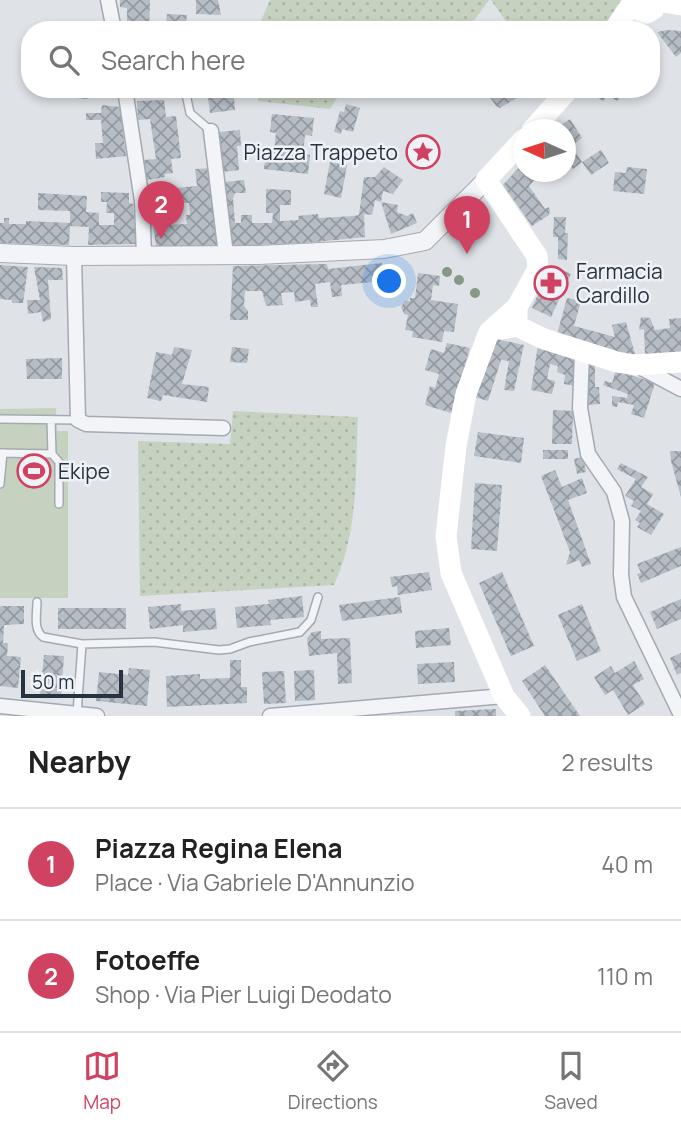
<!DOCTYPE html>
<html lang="en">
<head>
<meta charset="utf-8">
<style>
  :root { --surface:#fff; --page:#f2f2f2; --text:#222; --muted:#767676; --line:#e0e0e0; --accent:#d04261 }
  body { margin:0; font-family:Manrope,sans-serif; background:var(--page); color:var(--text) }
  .compass { position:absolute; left:513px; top:119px; width:63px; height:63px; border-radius:50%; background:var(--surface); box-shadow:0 4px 10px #0003; rotate:273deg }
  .scale { position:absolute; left:21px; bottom:18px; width:102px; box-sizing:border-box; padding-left:7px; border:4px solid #283240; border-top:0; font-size:19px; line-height:24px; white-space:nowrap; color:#283240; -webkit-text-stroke:5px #eef2f6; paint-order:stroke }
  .you { position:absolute; left:390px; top:282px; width:24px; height:24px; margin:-18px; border:5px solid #fff; border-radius:50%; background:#1a73e8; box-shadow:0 0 0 10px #1a73e833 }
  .badge { display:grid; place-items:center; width:46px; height:46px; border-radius:50%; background:var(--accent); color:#fff; font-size:23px; font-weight:700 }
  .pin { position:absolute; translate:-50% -58px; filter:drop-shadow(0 2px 4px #0008) }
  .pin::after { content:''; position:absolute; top:37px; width:24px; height:21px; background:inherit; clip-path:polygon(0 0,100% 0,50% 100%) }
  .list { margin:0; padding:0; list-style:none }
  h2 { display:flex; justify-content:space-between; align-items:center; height:91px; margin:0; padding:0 28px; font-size:30px }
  h2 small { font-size:23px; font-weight:400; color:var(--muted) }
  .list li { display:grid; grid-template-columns:46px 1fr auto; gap:21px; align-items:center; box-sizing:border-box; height:112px; padding:0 28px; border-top:2px solid var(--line) }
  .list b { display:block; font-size:26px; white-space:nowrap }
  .list p { margin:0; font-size:23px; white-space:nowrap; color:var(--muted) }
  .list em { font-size:23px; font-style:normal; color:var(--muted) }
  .icon { flex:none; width:38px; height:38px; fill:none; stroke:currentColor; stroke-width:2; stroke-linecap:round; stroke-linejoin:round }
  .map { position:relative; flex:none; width:681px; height:716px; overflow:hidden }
  .search { position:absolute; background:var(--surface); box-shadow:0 4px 10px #0003; left:21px; right:21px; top:21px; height:77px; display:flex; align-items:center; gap:18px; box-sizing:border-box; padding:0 24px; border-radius:28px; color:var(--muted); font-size:26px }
  .sheet { height:315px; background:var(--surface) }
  nav { display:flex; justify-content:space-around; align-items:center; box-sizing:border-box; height:98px; border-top:2px solid var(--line); background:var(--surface); font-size:19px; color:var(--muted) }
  nav a { display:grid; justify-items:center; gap:4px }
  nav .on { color:var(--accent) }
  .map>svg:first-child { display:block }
  .grass { fill:url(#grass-dots) }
  .green { fill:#c6d2c0 }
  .building { fill:url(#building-cross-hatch) }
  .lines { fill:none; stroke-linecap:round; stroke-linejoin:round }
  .service-casing { stroke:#a4aab2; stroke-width:10 }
  .minor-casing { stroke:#a4aab2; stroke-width:17 }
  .tertiary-casing { stroke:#a4aab2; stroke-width:20 }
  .service { stroke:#f2f4f7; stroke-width:7 }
  .minor { stroke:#f2f4f7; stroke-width:14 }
  .tertiary { stroke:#f2f4f7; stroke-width:18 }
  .secondary { stroke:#fff; stroke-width:21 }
  .tree { fill:#879986 }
  .labels { text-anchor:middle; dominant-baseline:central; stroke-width:5; stroke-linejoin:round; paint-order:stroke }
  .poi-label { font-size:21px; fill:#283240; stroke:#eef2f6; text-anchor:start }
</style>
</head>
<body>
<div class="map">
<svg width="681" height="716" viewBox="0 0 681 716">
  <defs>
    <pattern id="grass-dots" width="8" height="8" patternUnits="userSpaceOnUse" patternTransform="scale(1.75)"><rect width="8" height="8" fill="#c6d2c0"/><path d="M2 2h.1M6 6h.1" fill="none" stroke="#aab5a6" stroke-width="1.8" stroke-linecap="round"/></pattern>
    <pattern id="building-cross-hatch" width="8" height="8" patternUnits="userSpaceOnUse" patternTransform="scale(1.75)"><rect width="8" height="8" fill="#b6bdc5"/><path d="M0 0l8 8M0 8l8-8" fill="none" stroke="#949aa1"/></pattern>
  </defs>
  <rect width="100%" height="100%" fill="#dfe3e8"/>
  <path class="grass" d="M270,0H489L467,30H257Z
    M491,0H623L601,30H512Z
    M258,89H343L330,109L258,101Z
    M233,411L358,417C355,476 359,530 334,585L140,596L138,441L230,444Z"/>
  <path class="green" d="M56,408L57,431H68V598H0V409Z"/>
  <path class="building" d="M120,0H150L149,30H127V8L120,7Z
    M196,0H218L221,15L196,14Z
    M167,14L187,15L186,24L166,23Z
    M667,30L681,31V53L676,57L657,32Z
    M65,89H89L88,99L64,97Z
    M207,89H228L229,98L234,97L235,110L210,113Z
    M484,89H519L517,91L520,96L500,108L496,106Z
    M599,89H626L617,101L608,95L603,101L594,95Z
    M164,100L166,117L176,116L181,158L171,159L173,173L165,174V177L147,180L144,160L156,159L150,119L138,120L137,101Z
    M346,104L360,108L353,132L342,129L341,134L334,132L340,111L344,112Z
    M102,105L120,107L126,156L96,159L95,143H103L101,120H86V113H101Z
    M272,114L314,118L312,136L305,135L303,154L310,155L308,174L264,169L266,150H274L276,133L270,132Z
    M570,119L582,138L571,146L582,162L601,150L609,163L591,175L582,162L573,169L566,158V130H554Z
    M240,130L241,146H237L239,170L223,172L219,132Z
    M330,162L347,165L341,198L324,194Z
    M524,162V172H542L529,186L545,209L549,207L550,210L549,215L532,226L503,185Z
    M384,167L403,180L393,194L383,191L381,202L375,200L372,215L364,214L365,237L305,243L231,246L224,182L244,180L246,193H235L233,198L235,223H241V215H252V223H272L273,213H266V189L291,190V205H280V221L299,220L298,216L318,214L319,218L354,216L359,215L364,177H375Z
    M627,167L647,169L644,194L613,191L615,172L626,173Z
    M213,168L221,246H156L153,223H164V225L187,224L186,215H190L189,203H180L176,188L197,186L195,169Z
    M101,192L129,193V203L133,204L136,244L88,245L89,227L70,226L69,245L0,243V223H4V218H9V224H26V221L70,223V211L38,210V193L87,196L86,212L99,213V225H114V213H106L107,202H101Z
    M381,202L398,205L397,212L407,216L413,213L417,223L391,234Z
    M554,217H566L565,233H568L567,260L558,259V237H553Z
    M382,263L383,281L341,285L342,296L332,297L330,282L315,284L318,307H311L310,300L295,302L294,292L281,293L283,305L266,306L262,291H245L244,306L248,311V320H230L233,266L327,264L328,269Z
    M0,265L28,267L23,303H12V300L0,299Z
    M551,265L571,274L551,317L532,308Z
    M34,267L62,268L63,280H48L51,319L43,322L41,312L28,314L27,300H40Z
    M418,273L440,276L439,286L433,285L431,300L458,304L454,332L444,331L442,342L412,337L413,331L405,330L408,315L404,314L401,307L405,301H410V298H415Z
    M567,298L581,301L574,326L615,337L612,325L626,322L635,354H618L556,338Z
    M641,317L650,318L655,330L670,328L669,319L681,318V355H645L644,329L639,330Z
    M496,339L524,345L514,391L504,390L509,361L501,360L488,401L475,397Z
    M447,343L470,348L451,413L425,405L430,386L435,388L439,374L425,370L431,349L444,353Z
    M538,345L578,356L576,386L564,384L565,375L557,372L558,366L550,364L547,379L555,381L552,394L531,390Z
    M174,347L192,350L182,384L209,387L207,402L163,395L161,401L147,398L156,352L172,355Z
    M232,347L249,349L247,363L230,362Z
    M62,358V379H27L26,359Z
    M585,361L595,362V387H599L600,404L587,405Z
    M616,370L655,383L644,418L631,414L634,405L618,402L617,407L612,406V396L627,398L628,394L603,385L605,381L612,383Z
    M553,410L573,411L572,444H552Z
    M478,432L524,438L521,463L474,456Z
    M543,450H568V459H543Z
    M670,451H681V497L671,461Z
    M583,457L586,472L577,474L574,459Z
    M621,463L648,477L641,487L653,494L647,504L664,514L651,535L637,527L640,523L635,520L641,511L631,506L634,501L625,496L636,479L617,469Z
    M555,470L562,487L582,478L587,493L568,500L591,564L582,567L579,560L566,565L570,552L541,476Z
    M475,483L502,485L497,551L471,549Z
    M681,547V566L641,583L637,574L641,573L637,564Z
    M429,572L432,590L398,595L397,586L392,587L390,577Z
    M502,572L534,646L511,656L479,583Z
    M302,596L304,617L270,620L271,625L237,628L235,607L269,604L268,600Z
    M400,597L402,613L342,621L339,605Z
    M681,599V619L657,629L650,612Z
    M181,604V611L215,608L217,629L183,632V625L150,629L148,607Z
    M582,604L601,651L577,661L558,615Z
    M0,606H24V624L4,625L3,643H8L7,656L21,657L18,688L0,686Z
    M58,608H126V629H58Z
    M449,628L451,645L416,648L415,631Z
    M321,631V639L350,638L352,683L338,684L337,653L309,656L307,638L312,632Z
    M681,653V673L677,675L670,658Z
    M44,655L64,656L61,696L40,694Z
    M230,660H241V687H247V703L167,707L166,676L200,674V679L230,678Z
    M634,661L644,679L633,685L645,704L628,715L613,690L605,695L594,677L611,666L615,673Z
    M454,662L455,682L418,684L417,664Z
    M545,665L580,716H545L522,681Z
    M129,668L150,670L147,706L96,701L99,672L128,675Z
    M314,670L315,700L295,701L294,671Z
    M284,671L286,703L264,704L262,672Z
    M496,709V716H455V711Z"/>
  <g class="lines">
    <defs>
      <path id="service" d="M185,89L190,113L211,131
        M0,419L78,420
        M0,453L52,454L51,420
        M52,454L59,462V504
        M0,484L3,453
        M37,602C37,613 33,630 43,637L82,644L154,642L219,650L230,649L249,642L300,632L311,620L318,597
        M77,714L82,644"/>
      <path id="minor" d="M108,0L114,30
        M125,89L142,201L144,255
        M211,131L226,255
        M74,256L78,420L86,424L223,428
        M582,352L580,408L588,454L614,492L622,521L621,575L624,597L681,715
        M636,365L681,389
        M0,706L97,716
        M270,716L504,696"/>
      <path id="tertiary" d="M0,253L74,256L258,255L384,249L425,241L486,180"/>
    </defs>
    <use href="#service" class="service-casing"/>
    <use href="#minor" class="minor-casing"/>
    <use href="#tertiary" class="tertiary-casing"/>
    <use href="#service" class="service"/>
    <use href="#minor" class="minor"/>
    <use href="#tertiary" class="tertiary"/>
    <path class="secondary" d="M635,0L638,10L647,13L654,9L657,0
      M657,1L681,5
      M614,30L634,0
      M532,130L569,89
      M517,307L489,332L466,394L456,446L446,536L451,573L504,696L520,716
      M517,321V307L538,269L537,256L486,180L524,139
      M502,329L517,326L544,339L617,362L635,365L681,362"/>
  </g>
  <g class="tree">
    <circle cx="447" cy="272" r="5"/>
    <circle cx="459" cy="280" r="5"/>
    <circle cx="475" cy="293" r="5"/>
  </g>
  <defs>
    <symbol id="sight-ring" viewBox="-11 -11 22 22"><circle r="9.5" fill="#eef2f6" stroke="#d04261" stroke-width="1.5"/><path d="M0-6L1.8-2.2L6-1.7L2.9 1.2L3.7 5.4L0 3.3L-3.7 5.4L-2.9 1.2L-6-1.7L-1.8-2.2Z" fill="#d04261"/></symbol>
    <symbol id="pharmacy-ring" viewBox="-11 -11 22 22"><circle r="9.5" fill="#eef2f6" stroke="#d04261" stroke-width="1.5"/><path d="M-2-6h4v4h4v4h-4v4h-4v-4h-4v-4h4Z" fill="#d04261"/></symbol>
    <symbol id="stadium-ring" viewBox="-11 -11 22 22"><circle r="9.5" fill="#eef2f6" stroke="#d04261" stroke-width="1.5"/><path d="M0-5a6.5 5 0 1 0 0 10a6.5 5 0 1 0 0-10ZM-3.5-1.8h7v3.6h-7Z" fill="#d04261"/></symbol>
  </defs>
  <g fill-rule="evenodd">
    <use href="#sight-ring" x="404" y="133" width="38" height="38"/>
    <use href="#pharmacy-ring" x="532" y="264" width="38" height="38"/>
    <use href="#stadium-ring" x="15" y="452" width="38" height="38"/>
  </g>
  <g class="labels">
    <g class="poi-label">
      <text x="398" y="152" text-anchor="end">Piazza Trappeto</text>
      <text x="576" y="271">Farmacia<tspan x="576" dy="24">Cardillo</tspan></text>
      <text x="58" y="471">Ekipe</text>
    </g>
  </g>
</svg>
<svg class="compass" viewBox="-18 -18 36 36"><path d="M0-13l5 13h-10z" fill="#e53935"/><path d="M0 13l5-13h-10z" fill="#767676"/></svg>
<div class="scale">50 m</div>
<div class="you"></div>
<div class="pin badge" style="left:467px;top:254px">1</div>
<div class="pin badge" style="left:161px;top:239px">2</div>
<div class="search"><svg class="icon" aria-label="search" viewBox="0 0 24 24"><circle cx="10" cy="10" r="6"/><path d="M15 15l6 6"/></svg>Search here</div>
</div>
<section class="sheet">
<h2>Nearby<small>2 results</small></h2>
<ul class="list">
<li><span class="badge">1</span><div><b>Piazza Regina Elena</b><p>Place · Via Gabriele D'Annunzio</p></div><em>40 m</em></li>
<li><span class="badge">2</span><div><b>Fotoeffe</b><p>Shop · Via Pier Luigi Deodato</p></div><em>110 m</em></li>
</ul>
</section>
<nav>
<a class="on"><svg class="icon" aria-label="map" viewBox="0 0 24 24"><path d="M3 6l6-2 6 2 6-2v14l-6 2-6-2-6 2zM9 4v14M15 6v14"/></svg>Map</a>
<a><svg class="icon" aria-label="directions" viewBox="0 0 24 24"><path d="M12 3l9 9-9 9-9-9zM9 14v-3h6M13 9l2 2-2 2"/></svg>Directions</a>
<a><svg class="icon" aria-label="saved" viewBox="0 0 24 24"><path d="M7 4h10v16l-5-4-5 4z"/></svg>Saved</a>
</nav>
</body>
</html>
